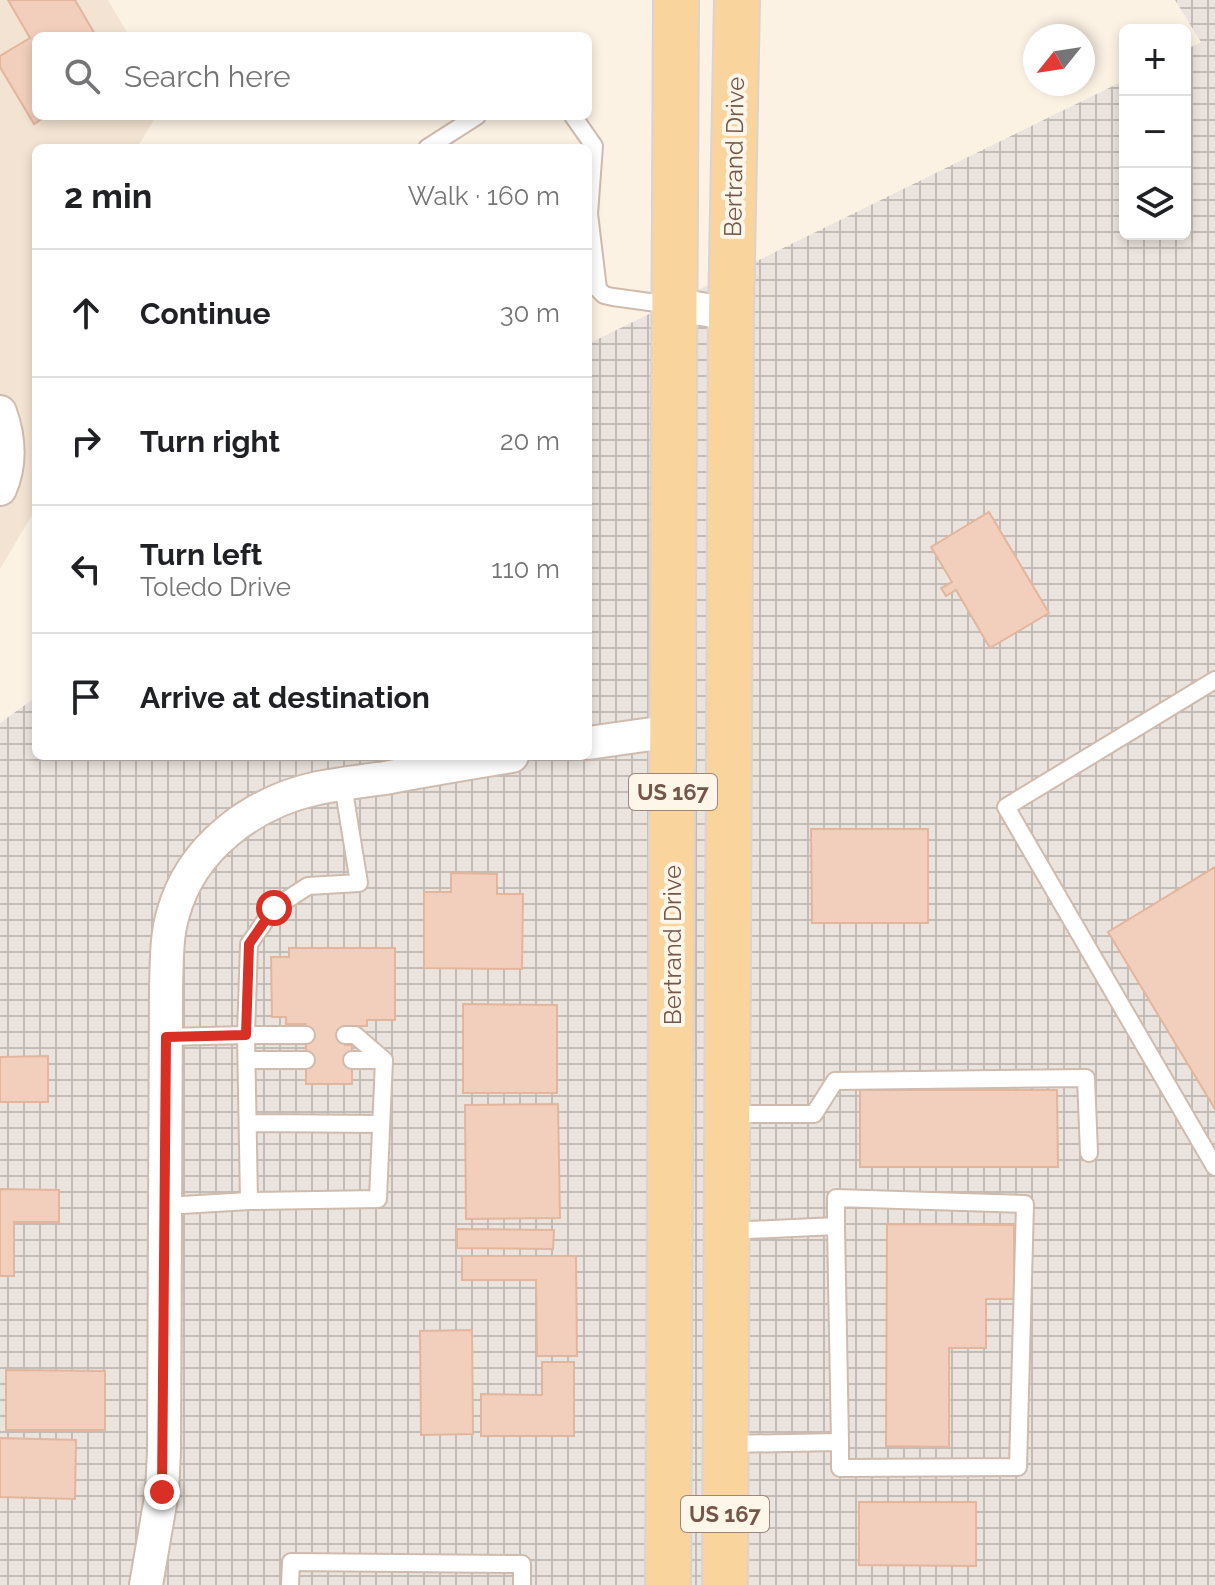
<!DOCTYPE html>
<html lang="en">
<head>
<meta charset="utf-8">
<style>
  :root { --surface:#fff; --page:#f6f6f6; --text:#202124; --muted:#757577; --line:#e0e0e0 }
  body { margin:0; font-family:Raleway,sans-serif; background:var(--page); color:var(--text) }
  .controls { position:absolute; right:24px; top:24px; display:grid; overflow:hidden; border-radius:12px; box-shadow:0 4px 12px #0003 }
  .controls button { width:72px; height:72px; display:grid; place-items:center; padding:0; border:0; border-bottom:2px solid var(--line); background:var(--surface); color:var(--text); font:40px sans-serif }
  .compass { position:absolute; left:1023px; top:24px; width:72px; height:72px; border-radius:50%; background:var(--surface); box-shadow:0 4px 12px #0003; rotate:240deg }
  .stop { position:absolute; width:24px; height:24px; margin:-18px; border:6px solid #d93025; border-radius:50%; background:#fff }
  .stop.end { background:#d93025; border-color:#fff; box-shadow:0 2px 8px #0008 }
  .list { margin:0; padding:0; list-style:none }
  h2 { display:flex; justify-content:space-between; align-items:center; height:104px; margin:0; padding:0 32px; font-size:34px }
  h2 small { font-size:26px; font-weight:400; color:var(--muted) }
  .list li { display:grid; grid-template-columns:52px 1fr auto; gap:24px; align-items:center; box-sizing:border-box; height:128px; padding:0 32px; border-top:2px solid var(--line) }
  .list b { display:block; font-size:30px; white-space:nowrap }
  .list p { margin:0; font-size:26px; white-space:nowrap; color:var(--muted) }
  .list em { font-size:26px; font-style:normal; color:var(--muted) }
  .icon { flex:none; width:44px; height:44px; fill:none; stroke:currentColor; stroke-width:2; stroke-linecap:round; stroke-linejoin:round }
  .map { position:relative; flex:none; width:1215px; height:1585px; overflow:hidden }
  .search { position:absolute; background:var(--surface); box-shadow:0 4px 12px #0003; left:32px; top:32px; width:560px; height:88px; display:flex; align-items:center; gap:20px; box-sizing:border-box; padding:0 28px; border-radius:12px; color:var(--muted); font-size:30px }
  .panel { position:absolute; background:var(--surface); box-shadow:0 4px 12px #0003; left:32px; top:144px; width:560px; height:616px; border-radius:12px }
  .map>svg:first-child { display:block }
  .residential { fill:#f3e3d2 }
  .industrial { fill:url(#industrial-grid) }
  .building { fill:#f1cfbc; stroke:#e3b59c; stroke-width:2 }
  .lines { fill:none; stroke-linecap:round; stroke-linejoin:round }
  .lane-casing { stroke:#cfbbad; stroke-width:20 }
  .street-casing { stroke:#cfbbad; stroke-width:36 }
  .primary-casing { stroke:#dbd3d0; stroke-width:48 }
  .lane { stroke:#fff; stroke-width:16 }
  .street { stroke:#fff; stroke-width:32 }
  .primary { stroke:#fad49d; stroke-width:44 }
  .route { stroke:#d93025; stroke-width:10 }
  .labels { text-anchor:middle; dominant-baseline:central; stroke-width:8; stroke-linejoin:round; paint-order:stroke }
  .shield { fill:#fff6ea; stroke:#9e877a; stroke-width:2 }
  .shield-label { font-size:22px; font-weight:bold; fill:#74574a }
  .street-label { font-size:24px; fill:#74574a; stroke:#fff6ea }
</style>
</head>
<body>
<div class="map">
<svg width="1215" height="1585" viewBox="0 0 1215 1585">
  <defs>
    <pattern id="industrial-grid" width="8" height="8" patternUnits="userSpaceOnUse" patternTransform="scale(2)"><rect width="8" height="8" fill="#ebe4de"/><path d="M0 4h8M4 0v8" fill="none" stroke="#c3bcb6"/></pattern>
  </defs>
  <rect width="100%" height="100%" fill="#fcf2e4"/>
  <path class="residential" d="M0,0H108L129,36H36V116H156L137,148H36V508L0,569Z"/>
  <path class="industrial" d="M1175,0H1215V1585H0V723L36,697V756H588V344L1125,80V234H1185V50L1201,42Z"/>
  <path class="building" d="M8,0H75L96,36H36V116H46L34,124L0,67V56L30,38Z
    M989,512L1049,613L990,648L956,590L946,596L941,588L952,582L931,547Z
    M811,829H928V923H812Z
    M1215,867V1109L1108,932Z
    M451,873L497,874V894H523L522,969L424,968V892H451Z
    M289,948H395V1020H367V1026H345V1045H352V1084H306V1024H286V1017H272L271,957H289Z
    M463,1004L557,1005V1093H463Z
    M48,1056V1102H0V1057Z
    M860,1090H1057L1058,1167H860Z
    M558,1104L560,1218L466,1219L465,1105Z
    M0,1189L59,1190V1222H14V1276H0Z
    M887,1224L1014,1225V1299H986V1348H949V1447L886,1446Z
    M457,1229L554,1230L553,1249L457,1248Z
    M462,1256H576L577,1356H537L536,1280H462Z
    M472,1330L473,1434L421,1435L420,1331Z
    M542,1362H574V1436H481V1394L542,1395Z
    M6,1370L105,1371V1430H6Z
    M0,1438L76,1440L75,1499L0,1497Z
    M859,1502H976V1566L859,1565Z"/>
  <g class="lines">
    <defs>
      <path id="lane" d="M573,116L594,146L589,214L598,289L604,295L613,297L671,305
        M427,148L477,116
        M1215,680L1006,807L1215,1167
        M306,1035H246L249,944L274,908L308,886L359,883L343,785
        M345,1035H355L384,1060
        M247,1060H306
        M352,1060H384
        M728,1114H814L835,1081L1086,1078L1089,1153
        M248,1123L381,1124
        M249,1201L378,1199L384,1060
        M165,1206L249,1201L246,1035L166,1037
        M836,1226V1198L1025,1204L1018,1467L840,1468V1442
        M727,1444L840,1442L836,1226L727,1231
        M290,1585L291,1562L522,1564V1585"/>
      <path id="street" d="M677,305L731,314
        M0,412C9,437 11,464 0,489
        M588,743L673,731
        M146,1585L162,1492L164,1451L166,987C167,963 166,937 173,914C191,847 253,802 318,788C340,784 363,781 385,778C427,770 469,763 512,756"/>
      <path id="primary" d="M668,1585L676,0
        M725,1585L731,314L737,0"/>
    </defs>
    <use href="#lane" class="lane-casing"/>
    <use href="#street" class="street-casing"/>
    <use href="#primary" class="primary-casing"/>
    <use href="#lane" class="lane"/>
    <use href="#street" class="street"/>
    <use href="#primary" class="primary"/>
  </g>
  <g class="lines">
    <path class="route" d="M162,1492L166,1037L246,1035L249,944L274,908"/>
  </g>
  <g class="labels">
    <g class="shield">
      <rect x="629" y="774" width="88" height="36" rx="6"/>
      <rect x="681" y="1496" width="88" height="36" rx="6"/>
    </g>
    <g class="shield-label">
      <text x="673" y="792">US 167</text>
      <text x="725" y="1514">US 167</text>
    </g>
    <g class="street-label">
      <text transform="translate(734 157) rotate(-89)">Bertrand Drive</text>
      <text transform="translate(672 945) rotate(-90)">Bertrand Drive</text>
    </g>
  </g>
</svg>
<div class="controls">
<button>+</button>
<button>−</button>
<button><svg class="icon" aria-label="layers" viewBox="0 0 24 24"><path d="M12 4l9 5-9 5-9-5zM3 14l9 5 9-5"/></svg></button>
</div>
<svg class="compass" viewBox="-18 -18 36 36"><path d="M0-13l5 13h-10z" fill="#e53935"/><path d="M0 13l5-13h-10z" fill="#757577"/></svg>
<div class="stop" style="left:274px;top:908px"></div>
<div class="stop end" style="left:162px;top:1492px"></div>
<div class="search"><svg class="icon" aria-label="search" viewBox="0 0 24 24"><circle cx="10" cy="10" r="6"/><path d="M15 15l6 6"/></svg>Search here</div>
<section class="panel">
<h2>2 min<small>Walk · 160 m</small></h2>
<ul class="list">
<li><svg class="icon" aria-label="ahead" viewBox="0 0 24 24"><path d="M12 20V5M6 11l6-6 6 6"/></svg><div><b>Continue</b></div><em>30 m</em></li>
<li><svg class="icon" aria-label="right" viewBox="0 0 24 24"><path d="M7 20v-9h11M14 6l5 5-5 5"/></svg><div><b>Turn right</b></div><em>20 m</em></li>
<li><svg class="icon" aria-label="left" viewBox="0 0 24 24"><path d="M17 20v-9H6M10 6l-5 5 5 5"/></svg><div><b>Turn left</b><p>Toledo Drive</p></div><em>110 m</em></li>
<li><svg class="icon" aria-label="arrive" viewBox="0 0 24 24"><path d="M6 21V4h12l-3 4 3 4H6"/></svg><div><b>Arrive at destination</b></div></li>
</ul>
</section>
</div>
</body>
</html>
